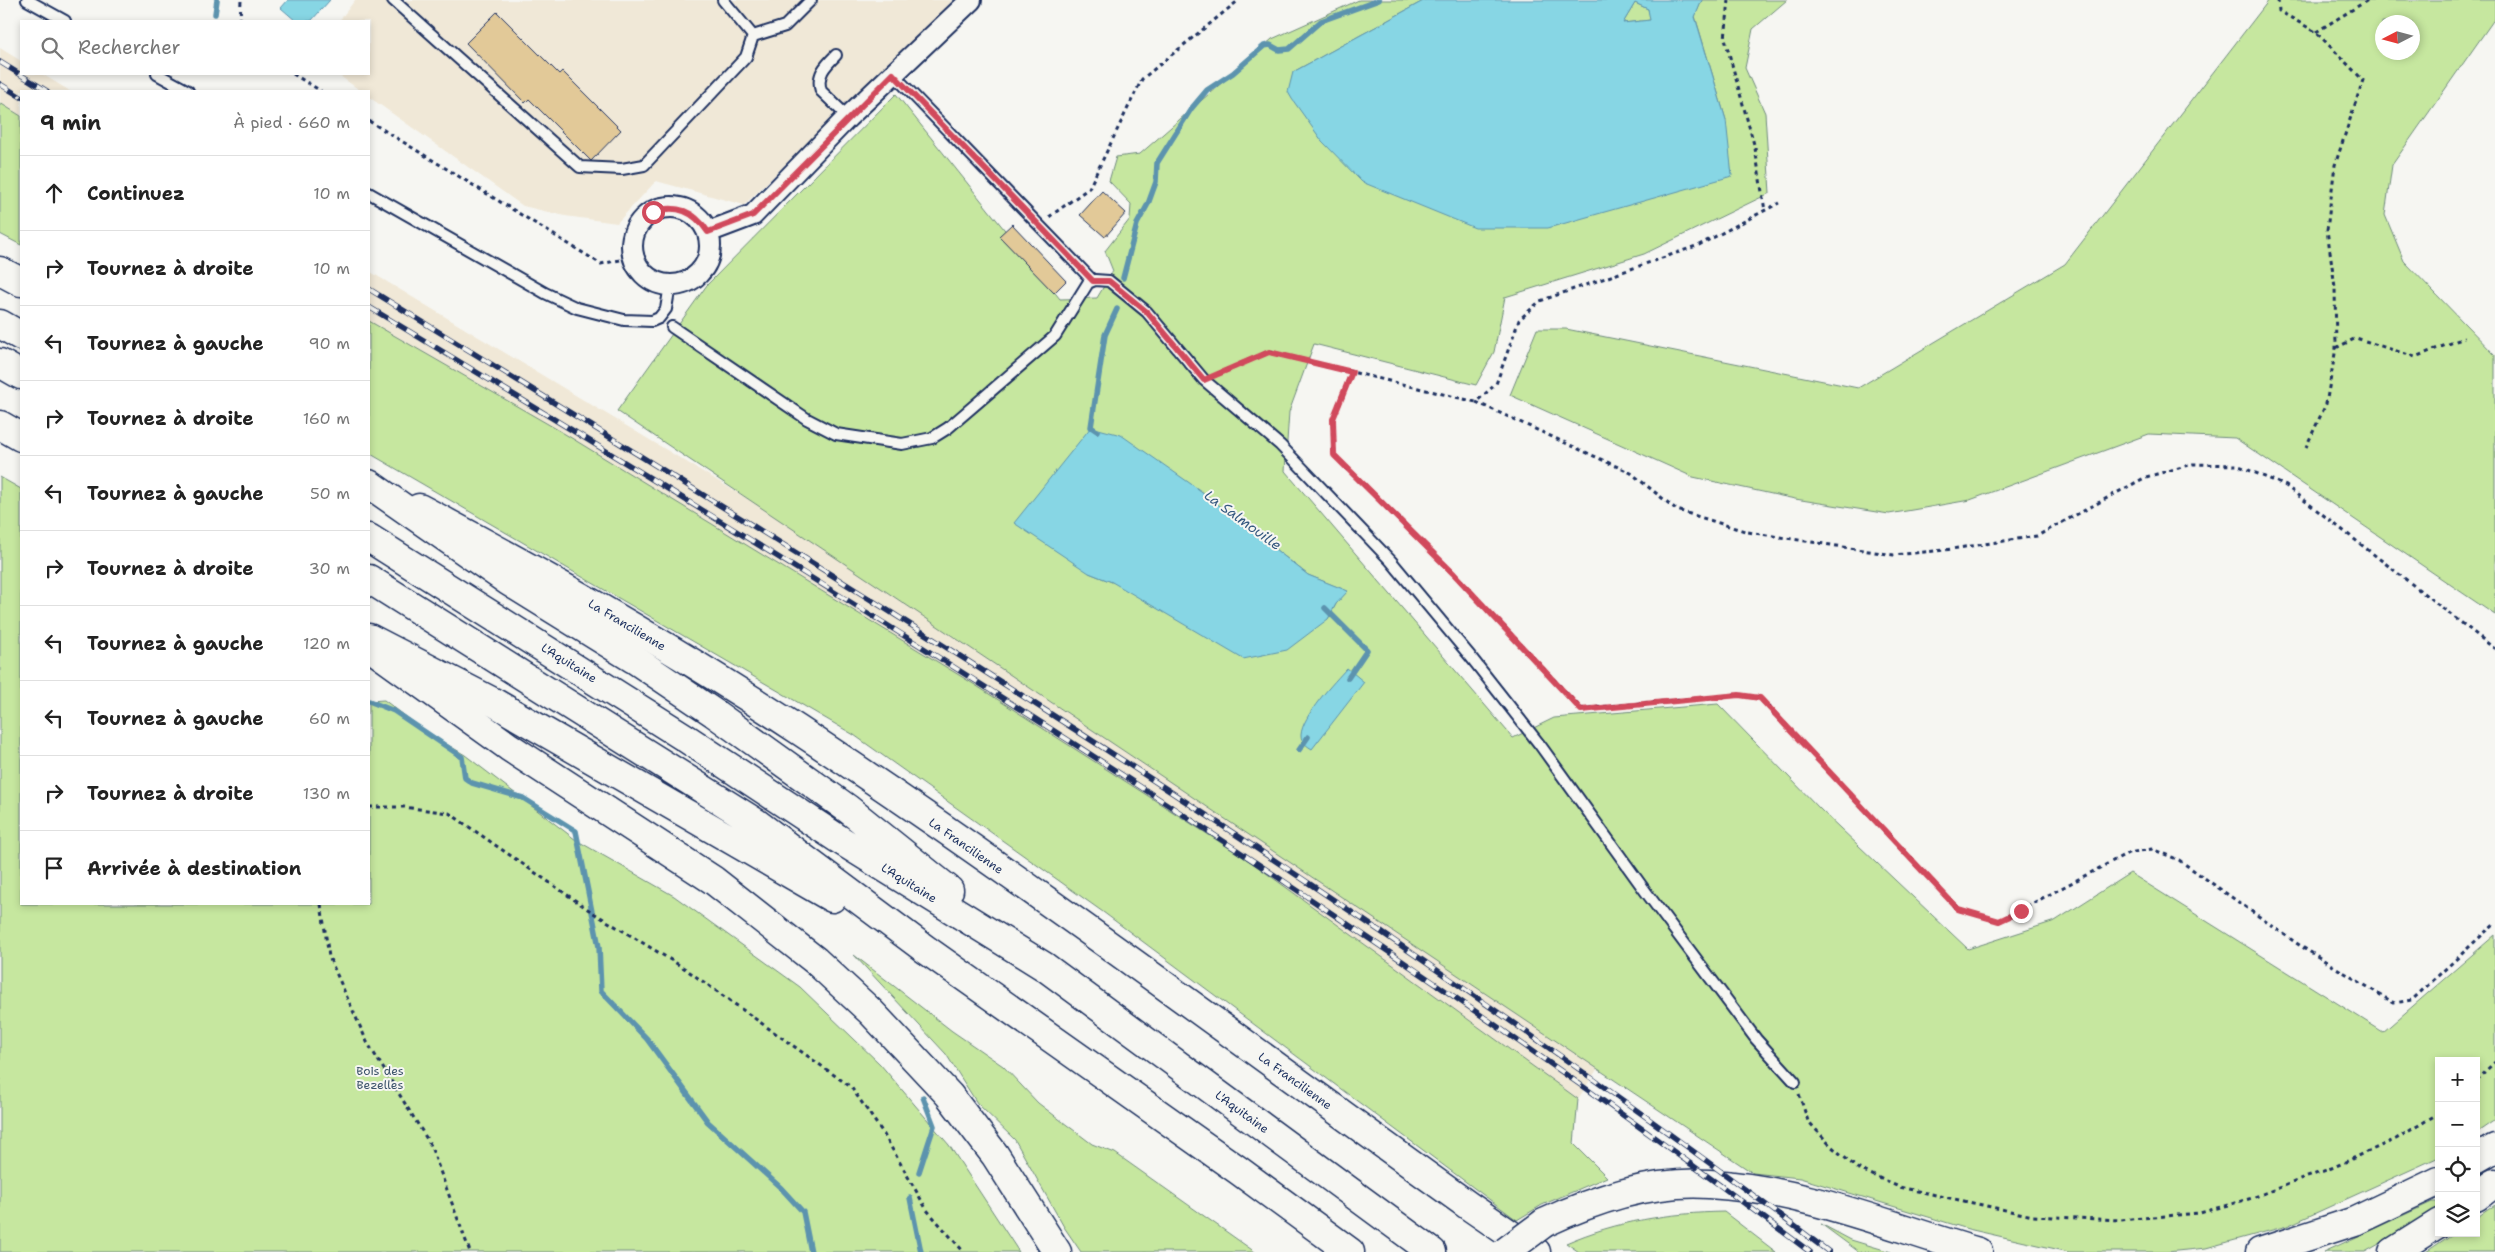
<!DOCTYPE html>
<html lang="fr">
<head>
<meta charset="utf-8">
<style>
  :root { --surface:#fff; --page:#f6f6f6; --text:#222; --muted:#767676; --line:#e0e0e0 }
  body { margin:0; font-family:"Shantell Sans",sans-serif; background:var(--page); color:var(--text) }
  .controls { position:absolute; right:15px; bottom:15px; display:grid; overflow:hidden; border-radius:0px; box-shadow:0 2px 8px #0003 }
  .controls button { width:45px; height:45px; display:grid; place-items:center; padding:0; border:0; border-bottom:1px solid var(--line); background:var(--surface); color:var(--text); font:25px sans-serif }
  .compass { position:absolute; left:2375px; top:15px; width:45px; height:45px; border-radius:50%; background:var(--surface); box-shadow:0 2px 8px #0003; rotate:264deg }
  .stop { position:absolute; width:15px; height:15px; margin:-11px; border:4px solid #d1495b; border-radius:50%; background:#fff }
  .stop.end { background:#d1495b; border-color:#fff; box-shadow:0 1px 5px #0008 }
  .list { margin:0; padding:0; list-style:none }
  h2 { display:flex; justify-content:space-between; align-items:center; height:65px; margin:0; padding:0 20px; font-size:21px }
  h2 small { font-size:16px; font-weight:400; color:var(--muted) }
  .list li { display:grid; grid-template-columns:32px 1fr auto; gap:15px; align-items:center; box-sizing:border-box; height:75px; padding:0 20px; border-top:1px solid var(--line) }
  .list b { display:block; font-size:19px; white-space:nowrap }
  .list em { font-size:16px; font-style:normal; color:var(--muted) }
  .icon { flex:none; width:28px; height:28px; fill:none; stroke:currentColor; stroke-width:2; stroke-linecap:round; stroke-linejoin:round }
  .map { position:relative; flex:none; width:2495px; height:1252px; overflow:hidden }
  .search { position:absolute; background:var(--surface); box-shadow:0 2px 8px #0003; left:20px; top:20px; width:350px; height:55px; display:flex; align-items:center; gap:12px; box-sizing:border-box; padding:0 18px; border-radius:0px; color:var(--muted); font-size:19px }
  .panel { position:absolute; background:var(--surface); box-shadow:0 2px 8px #0003; left:20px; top:90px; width:350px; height:815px; border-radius:0px }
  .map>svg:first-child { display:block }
  .built { fill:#f0e8d7 }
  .green { fill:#c6e79f; stroke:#708b7e; fill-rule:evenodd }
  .water { fill:#87d6e4; stroke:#5c93ae; fill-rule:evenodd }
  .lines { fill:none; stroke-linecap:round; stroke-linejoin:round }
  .stream { stroke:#5c93ae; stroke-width:5.5 }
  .building { fill:#e2c998; stroke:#1b2f5e }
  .service-casing { stroke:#1b2f5e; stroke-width:14 }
  .minor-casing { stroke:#1b2f5e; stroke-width:24 }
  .trunk-casing { stroke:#1b2f5e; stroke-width:31 }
  .motorway-casing { stroke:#1b2f5e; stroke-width:31 }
  .path { stroke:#1b2f5e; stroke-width:3; stroke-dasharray:4 4; stroke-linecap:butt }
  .service { stroke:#f6f6f2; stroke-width:10 }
  .minor { stroke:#f6f6f2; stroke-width:20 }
  .trunk { stroke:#f6f6f2; stroke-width:28 }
  .motorway { stroke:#f6f6f2; stroke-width:28 }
  .rail-casing { stroke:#1b2f5e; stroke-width:5.5 }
  .rail { stroke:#f6f6f2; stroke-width:4; stroke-dasharray:11; stroke-linecap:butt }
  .motorway-bridge-casing { stroke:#1b2f5e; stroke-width:31; stroke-linecap:butt }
  .motorway-bridge { stroke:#f6f6f2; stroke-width:28 }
  .route { stroke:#d1495b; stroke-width:6 }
  .labels { text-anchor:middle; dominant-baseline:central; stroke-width:4; stroke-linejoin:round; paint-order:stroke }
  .street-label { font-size:12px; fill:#1b2f5e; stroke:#f6f6f2 }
  .park-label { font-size:12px; fill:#3d546b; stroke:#f6f6f2 }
  .water-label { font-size:14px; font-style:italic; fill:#365980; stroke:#f6f6f2 }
</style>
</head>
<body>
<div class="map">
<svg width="2495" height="1252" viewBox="0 0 2495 1252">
  <rect width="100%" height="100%" fill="#f6f6f2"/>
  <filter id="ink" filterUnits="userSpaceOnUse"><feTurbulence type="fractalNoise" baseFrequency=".02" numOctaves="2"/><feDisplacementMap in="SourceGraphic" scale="10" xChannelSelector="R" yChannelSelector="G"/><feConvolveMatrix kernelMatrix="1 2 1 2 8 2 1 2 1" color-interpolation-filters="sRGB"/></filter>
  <g filter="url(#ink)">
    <path class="built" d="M355,0H954L744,205L656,181L617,223L565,216L523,206L369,97V91H361L337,74H369V21H339Z
      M0,48L21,61V74H42L70,91H21V116L0,103Z
      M369,271L1009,656L1598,1068L1578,1099L1201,843L369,325Z"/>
    <path class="green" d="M1359,0H1425L1293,72L1726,120L1695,16L1702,0H1787L1753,29L1745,68L1765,113L1770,193L1644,254L1505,297L1494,352L1476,385L1314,344L1289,412L1285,471L1513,738L1554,718L1718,704L1822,811L1968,949L2055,921L2130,873L2383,1032L2495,935V1120L2476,1133V1061H2439V1157L2287,1226L2206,1248L2167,1252H2069L1968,1229L1800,1178L1753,1173L617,411L707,285L896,94L1060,299L1097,298L1113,271L1105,251L1130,219L1131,204L1109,181L1116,157L1140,154L1272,39ZM1201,491L1308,575L1347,591L1336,604L1328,619L1112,582L1089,573Z
      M2269,0H2495V18L2392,165L2385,215L2404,261L2495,355V615L2235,438L2149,434L1970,500L1889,514L1795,499L1693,477L1510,395L1537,329H1566L1858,388L2065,264ZM2382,22H2412V52H2382Z
      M1635,3L1648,9L1651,20L1623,23Z
      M0,103L21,116V245L0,234Z
      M369,321L560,431L972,683L1251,862L1578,1099L1574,1144L1607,1177L1542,1205L1517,1220L1103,912L854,735L369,453Z
      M0,477L21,489V904H369V701L384,700L428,733L465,755L576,840L674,896L800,987L880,1064L949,1145L1019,1252H0Z
      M854,955L952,1031L1003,1066L1038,1103L1092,1144L1115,1153L1255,1252H1081L1064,1227L1015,1140L977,1103L946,1054Z
      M2432,1202H2439V1208L2434,1213L2365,1252H2324Z
      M2495,1205V1252H2426L2454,1233H2476V1218Z
      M1724,1212L1776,1252H1579L1566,1243C1617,1221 1669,1213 1724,1212Z
      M1821,1224L1851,1240L1891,1252H1859Z"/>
    <path class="water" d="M288,0H330L311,21H296L281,8Z
      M1425,0H1702L1695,17L1726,120L1732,176L1548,228H1475L1362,182L1322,141L1292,99L1288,92L1293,72ZM1635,3L1648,9L1650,20L1623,23Z
      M1091,427L1121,435L1201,491L1308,575L1348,591L1336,604L1328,619L1287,650L1243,659L1112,582L1089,573L1014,523Z
      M1347,668L1364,682L1312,749C1307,746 1301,742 1301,735C1302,716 1334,682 1347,668Z"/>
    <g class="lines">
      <path class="stream" d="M215,14L217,0
        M1123,278L1137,224L1148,204L1156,182L1157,163L1191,109L1207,90L1233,73L1264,46L1270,45L1279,50L1289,49L1321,21L1379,0
        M1097,431L1091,427L1105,335L1117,309
        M1325,608L1367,650L1348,678
        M369,701L394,711L462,757L465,778L472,783L523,798L576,831L599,947L601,991L647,1039L708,1122L781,1188L803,1212L811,1252
        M1299,750L1308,737
        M919,1172L934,1126L923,1097
        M910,1198L921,1252"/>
    </g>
    <path class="building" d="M497,12L559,74L562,71L621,130L591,161L529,99L525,103L466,43Z
      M1102,191L1126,213L1105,237L1080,215Z
      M1012,224L1066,281L1054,293L999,236Z"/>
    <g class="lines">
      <defs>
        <path id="service" d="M27,0L65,21
          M393,0L580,167L622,169L644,165L746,57L753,36L723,0
          M753,36L785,26L811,0
          M836,55C825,66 816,75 821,91L848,117
          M157,74L188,91
          M893,74L1093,281
          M369,193L545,293L577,308L624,320L652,321L659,318L666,309L670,285
          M672,327L807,419L836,434L902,444L932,438L948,428L1055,336L1088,283L1095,280L1109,281L1147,312L1204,380L1280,445L1391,561L1470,656L1540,745L1646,892L1756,1039L1795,1082"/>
        <path id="minor" d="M632 246a39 39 0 1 1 78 0a39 39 0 1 1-78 0Z
          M708,232L753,215L848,117L971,0"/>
        <path id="trunk" d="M0,271L21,282
          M0,425L21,437
          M419,508C548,576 675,649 797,729C1026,880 1246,1046 1469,1206L1536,1252
          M374,650L509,747L713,880L816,961L871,1012L949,1095L995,1155L1057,1252
          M2476,1197L2495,1183
          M2393,1252L2439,1223"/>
        <path id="motorway" d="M0,324L21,336
          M0,363L21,375
          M369,484L508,581L634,659L714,713L848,809L949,890
          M369,538L684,737L837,838L1045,967L1432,1252
          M369,579L755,822L925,949L1238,1170L1350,1252
          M369,638L495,703L832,898
          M2476,1159L2495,1148
          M1544,1223C1595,1199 1652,1180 1709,1184C1802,1189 1889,1226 1978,1252
          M2260,1252L2355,1221L2439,1181"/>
      </defs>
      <use href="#service" class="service-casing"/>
      <use href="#minor" class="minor-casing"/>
      <use href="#trunk" class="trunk-casing"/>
      <use href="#motorway" class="motorway-casing"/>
      <path class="path" d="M1729,0L1725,39L1755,148L1765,211
        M2278,0L2279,11L2316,32L2363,80L2335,165L2327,230L2335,287L2336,348L2326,404L2306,447
        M240,21L241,0
        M2316,32L2368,0
        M293,74L321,91
        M369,121L601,264L634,257
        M1049,217L1089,188L1142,79L1239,0
        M2336,348L2356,338L2415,357L2464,338
        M1352,372L1333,419L1334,455L1454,574L1581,709L1739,695L1760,698L1958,909L1999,921L2128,853L2152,849L2179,860L2302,947L2394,1003L2412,1000L2495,923
        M1218,374L1269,352L1476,402L1496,384L1519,320L1540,301L1699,245L1779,203
        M1476,402L1631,473L1677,510L1748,532L1894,555L1945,550L2037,536L2146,477L2193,464L2237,465L2286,486L2495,649
        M369,807H404L449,813L592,912L684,968L851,1087L883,1133L927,1210L964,1252
        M321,904L329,957L367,1042L430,1144L470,1252
        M2476,1080L2495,1062
        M1799,1094L1808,1121L1831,1146L1857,1168L1899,1187L2033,1216L2120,1220L2200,1213L2252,1198L2334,1167L2396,1139L2439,1113"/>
      <use href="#service" class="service"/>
      <use href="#minor" class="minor"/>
      <use href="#trunk" class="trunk"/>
      <use href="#motorway" class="motorway"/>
      <defs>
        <path id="rail" d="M0,62L47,91
          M0,84L21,97
          M369,289C866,594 1364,900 1829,1252
          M369,307C861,604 1350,907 1810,1252"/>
      </defs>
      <use href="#rail" class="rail-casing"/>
      <use href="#rail" class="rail"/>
      <defs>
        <path id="motorway-bridge" d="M1505,1252L1544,1223"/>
      </defs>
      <use href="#motorway-bridge" class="motorway-bridge-casing"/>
      <use href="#motorway-bridge" class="motorway-bridge"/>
    </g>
  </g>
  <g class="lines" filter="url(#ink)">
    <path class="route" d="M653,212C677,204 694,211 708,232L753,215L893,74L1093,281H1109L1147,312L1204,380L1269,352L1352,372L1333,419L1334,455L1454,574L1581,710L1739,695L1760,698L1958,909L1999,921L2021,911"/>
  </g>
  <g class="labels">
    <g class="street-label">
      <text transform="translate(627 625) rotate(31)">La Francilienne</text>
      <text transform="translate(569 663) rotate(32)">L'Aquitaine</text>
      <text transform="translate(966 846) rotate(35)">La Francilienne</text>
      <text transform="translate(909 883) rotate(32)">L'Aquitaine</text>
      <text transform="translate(1295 1081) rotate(36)">La Francilienne</text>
      <text transform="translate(1242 1112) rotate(36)">L'Aquitaine</text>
    </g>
    <g class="park-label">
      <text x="380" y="1071">Bois des<tspan x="380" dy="14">Bezelles</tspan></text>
    </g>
    <g class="water-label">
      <text transform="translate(1243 520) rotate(36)">La Salmouille</text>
    </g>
  </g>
</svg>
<div class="controls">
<button>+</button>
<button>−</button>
<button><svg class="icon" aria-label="locate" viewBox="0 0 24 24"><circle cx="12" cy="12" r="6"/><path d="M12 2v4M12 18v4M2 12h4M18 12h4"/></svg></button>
<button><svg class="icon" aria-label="layers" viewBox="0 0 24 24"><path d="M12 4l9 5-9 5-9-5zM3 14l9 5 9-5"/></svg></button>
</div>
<svg class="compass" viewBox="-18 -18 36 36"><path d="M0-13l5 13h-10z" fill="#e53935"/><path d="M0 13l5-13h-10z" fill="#767676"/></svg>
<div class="stop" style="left:653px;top:212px"></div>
<div class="stop end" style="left:2021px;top:911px"></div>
<div class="search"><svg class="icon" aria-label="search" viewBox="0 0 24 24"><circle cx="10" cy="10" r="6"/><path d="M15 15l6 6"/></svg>Rechercher</div>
<section class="panel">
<h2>9 min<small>À pied · 660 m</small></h2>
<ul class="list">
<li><svg class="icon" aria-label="ahead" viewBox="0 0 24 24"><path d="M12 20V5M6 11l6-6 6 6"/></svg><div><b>Continuez</b></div><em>10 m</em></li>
<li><svg class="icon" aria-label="right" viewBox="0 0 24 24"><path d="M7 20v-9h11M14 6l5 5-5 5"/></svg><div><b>Tournez à droite</b></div><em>10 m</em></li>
<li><svg class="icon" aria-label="left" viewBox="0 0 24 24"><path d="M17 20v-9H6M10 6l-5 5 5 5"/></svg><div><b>Tournez à gauche</b></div><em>90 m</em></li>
<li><svg class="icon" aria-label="right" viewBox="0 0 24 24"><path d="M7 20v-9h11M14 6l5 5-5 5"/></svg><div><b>Tournez à droite</b></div><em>160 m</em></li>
<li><svg class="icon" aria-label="left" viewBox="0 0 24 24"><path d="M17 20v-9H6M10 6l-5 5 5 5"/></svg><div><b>Tournez à gauche</b></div><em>50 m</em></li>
<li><svg class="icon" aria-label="right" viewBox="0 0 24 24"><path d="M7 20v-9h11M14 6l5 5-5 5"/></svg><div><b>Tournez à droite</b></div><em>30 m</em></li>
<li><svg class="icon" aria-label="left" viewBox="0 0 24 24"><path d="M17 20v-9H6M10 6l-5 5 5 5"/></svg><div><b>Tournez à gauche</b></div><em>120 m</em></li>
<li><svg class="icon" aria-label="left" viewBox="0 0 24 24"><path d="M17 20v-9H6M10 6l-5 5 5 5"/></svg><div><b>Tournez à gauche</b></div><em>60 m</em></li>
<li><svg class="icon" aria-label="right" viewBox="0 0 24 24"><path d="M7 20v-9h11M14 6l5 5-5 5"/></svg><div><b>Tournez à droite</b></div><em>130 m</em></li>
<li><svg class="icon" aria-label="arrive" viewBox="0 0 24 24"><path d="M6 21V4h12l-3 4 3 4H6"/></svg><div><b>Arrivée à destination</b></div></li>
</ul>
</section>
</div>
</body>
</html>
